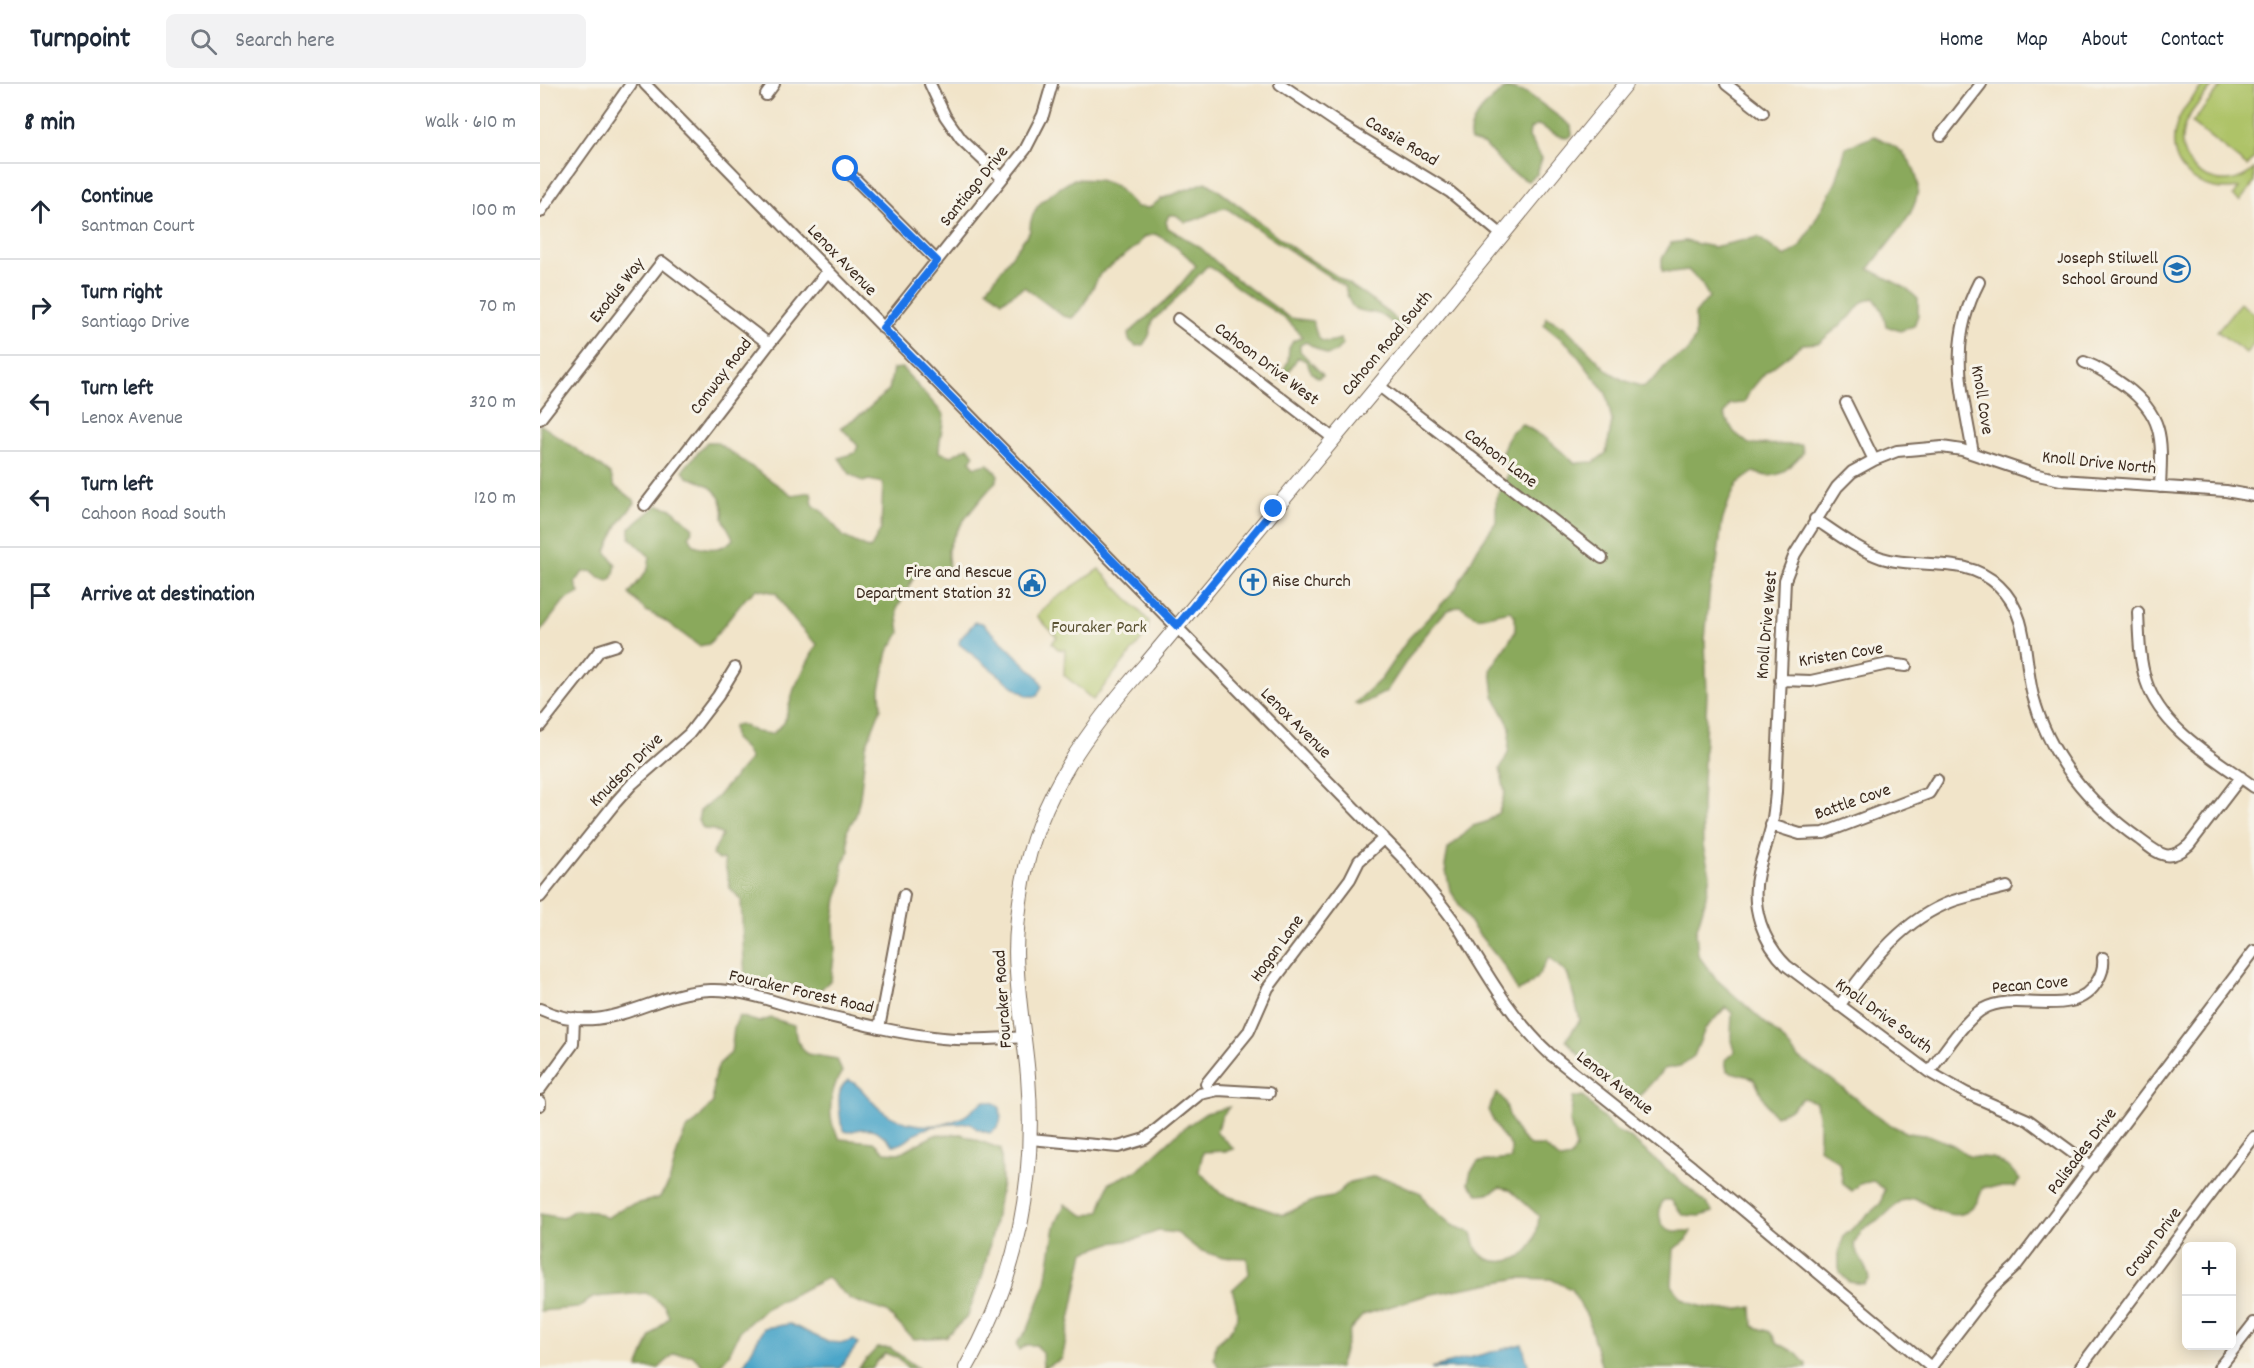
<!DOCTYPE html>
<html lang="en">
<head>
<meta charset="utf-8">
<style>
  :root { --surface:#fff; --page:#f2f2f3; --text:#1f2937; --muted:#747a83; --line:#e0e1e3 }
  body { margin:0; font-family:Dekko,sans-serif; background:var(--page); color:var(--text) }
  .controls { position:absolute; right:18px; bottom:18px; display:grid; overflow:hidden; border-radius:9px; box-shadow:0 3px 15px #0003 }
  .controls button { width:54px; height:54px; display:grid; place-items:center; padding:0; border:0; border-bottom:2px solid var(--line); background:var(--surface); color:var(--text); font:30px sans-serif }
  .stop { position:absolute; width:18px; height:18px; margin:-14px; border:4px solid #1a73e8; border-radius:50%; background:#fff }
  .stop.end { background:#1a73e8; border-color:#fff; box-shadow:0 2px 6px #0008 }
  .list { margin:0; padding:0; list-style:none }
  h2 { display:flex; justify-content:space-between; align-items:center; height:78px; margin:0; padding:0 24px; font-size:26px }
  h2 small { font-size:20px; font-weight:400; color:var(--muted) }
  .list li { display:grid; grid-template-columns:39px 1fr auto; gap:18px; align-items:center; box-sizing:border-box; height:96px; padding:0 24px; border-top:2px solid var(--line) }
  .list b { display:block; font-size:22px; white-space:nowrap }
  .list p { margin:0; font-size:20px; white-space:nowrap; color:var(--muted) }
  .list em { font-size:20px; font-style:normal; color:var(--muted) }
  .icon { flex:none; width:33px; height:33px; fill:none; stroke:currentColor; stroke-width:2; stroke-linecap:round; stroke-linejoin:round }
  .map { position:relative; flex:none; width:1714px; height:1284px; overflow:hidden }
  header { display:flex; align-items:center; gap:36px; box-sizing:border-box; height:84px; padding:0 30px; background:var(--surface); border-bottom:2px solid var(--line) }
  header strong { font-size:28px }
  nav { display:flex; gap:33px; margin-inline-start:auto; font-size:21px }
  .search { width:420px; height:54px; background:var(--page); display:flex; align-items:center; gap:15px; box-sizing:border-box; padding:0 21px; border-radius:9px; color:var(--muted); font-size:22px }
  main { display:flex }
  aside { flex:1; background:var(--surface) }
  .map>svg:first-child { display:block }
  .green { fill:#aec367; stroke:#747642; stroke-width:1.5 }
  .forest { fill:#8aa95c; stroke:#626a3d; stroke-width:1.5 }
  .water { fill:#4ca6c9; stroke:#446874; stroke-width:1.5 }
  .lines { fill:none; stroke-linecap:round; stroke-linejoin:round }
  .minor-casing { stroke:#7b6b5a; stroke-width:14 }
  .major-casing { stroke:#7b6b5a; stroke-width:16 }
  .minor { stroke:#fff; stroke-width:10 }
  .major { stroke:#fff; stroke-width:14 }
  .route { stroke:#1a73e8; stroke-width:8 }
  .labels { text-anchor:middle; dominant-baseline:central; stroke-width:6; stroke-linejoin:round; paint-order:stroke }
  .street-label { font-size:18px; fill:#3b2a1e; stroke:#f7f3e8 }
  .poi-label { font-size:18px; fill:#3b2a1e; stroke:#f7f3e8; text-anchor:end }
  .park-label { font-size:18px; fill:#585030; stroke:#f7f3e8 }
</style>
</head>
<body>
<header>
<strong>Turnpoint</strong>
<div class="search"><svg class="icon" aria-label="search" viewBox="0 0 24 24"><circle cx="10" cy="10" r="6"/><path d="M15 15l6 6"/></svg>Search here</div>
<nav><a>Home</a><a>Map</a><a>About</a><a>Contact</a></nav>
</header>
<main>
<aside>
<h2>8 min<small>Walk · 610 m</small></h2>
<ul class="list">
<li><svg class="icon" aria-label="ahead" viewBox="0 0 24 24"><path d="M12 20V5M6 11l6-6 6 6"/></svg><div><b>Continue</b><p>Santman Court</p></div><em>100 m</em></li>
<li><svg class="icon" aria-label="right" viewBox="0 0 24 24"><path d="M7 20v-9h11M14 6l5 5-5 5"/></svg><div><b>Turn right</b><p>Santiago Drive</p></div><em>70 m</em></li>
<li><svg class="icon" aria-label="left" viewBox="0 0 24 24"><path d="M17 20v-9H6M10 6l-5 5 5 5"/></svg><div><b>Turn left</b><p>Lenox Avenue</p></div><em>320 m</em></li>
<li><svg class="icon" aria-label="left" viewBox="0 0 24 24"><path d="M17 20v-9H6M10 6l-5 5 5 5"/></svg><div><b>Turn left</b><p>Cahoon Road South</p></div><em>120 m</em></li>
<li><svg class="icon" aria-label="arrive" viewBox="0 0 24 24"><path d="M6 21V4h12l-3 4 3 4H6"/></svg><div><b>Arrive at destination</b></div></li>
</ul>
</aside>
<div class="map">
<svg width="1714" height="1284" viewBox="0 0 1714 1284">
  <rect width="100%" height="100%" fill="#f7f3e8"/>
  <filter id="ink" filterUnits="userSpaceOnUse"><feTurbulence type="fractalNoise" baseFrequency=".0167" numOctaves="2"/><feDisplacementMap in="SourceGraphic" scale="12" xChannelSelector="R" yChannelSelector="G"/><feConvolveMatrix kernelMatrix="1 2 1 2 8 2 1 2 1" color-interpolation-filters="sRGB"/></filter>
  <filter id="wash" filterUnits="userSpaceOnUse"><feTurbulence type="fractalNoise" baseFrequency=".008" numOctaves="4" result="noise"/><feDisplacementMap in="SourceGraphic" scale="24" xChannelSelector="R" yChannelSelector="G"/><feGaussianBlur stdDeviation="1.35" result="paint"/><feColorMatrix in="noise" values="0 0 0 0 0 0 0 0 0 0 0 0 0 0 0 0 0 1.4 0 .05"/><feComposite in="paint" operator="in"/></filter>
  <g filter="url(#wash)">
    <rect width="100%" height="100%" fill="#f1e4c9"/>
    <path class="green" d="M1664,0H1674C1664,14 1647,29 1643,47C1634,88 1685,113 1714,85V99L1700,117L1693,112L1699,104C1661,111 1624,84 1636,43C1640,26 1654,13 1664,0Z
      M1683,0H1714V74L1707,82L1652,39Z
      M1700,219L1714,230V259L1706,269L1677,247Z
      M559,485L609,537L607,549L553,616L524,591L525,566L518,565L512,559L517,553L497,532L513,516Z"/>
    <path class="forest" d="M967,4L987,9L1031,42L1032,51L1028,54C1017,54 1008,45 998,41L990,45L989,53L1002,74L997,90L988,97L969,87L945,61L931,57C924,38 953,13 967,4Z
      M1335,52C1344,57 1356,62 1363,69C1403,112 1353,149 1329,185L1366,204L1378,215V231L1374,242L1360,247L1346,242L1342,226L1334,214L1322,218L1310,233L1279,259L1263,260L1225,289L1210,307L1204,319L1190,320L1184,331L1194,348L1209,360L1262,361L1263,369C1247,385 1238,399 1214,388L1198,399L1189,417L1182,438L1177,479L1170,503L1165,556L1167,610L1162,719L1163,762L1170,790L1165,817L1156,848L1158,871L1175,894L1242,954L1258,974L1291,995L1345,1038L1367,1049L1391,1052L1413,1061L1429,1072L1453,1074L1470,1084L1480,1096L1475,1103H1443C1441,1108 1439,1116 1435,1121C1418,1142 1392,1124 1375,1114L1360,1117L1344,1132L1323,1145L1314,1160C1317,1173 1327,1181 1329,1195L1324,1200L1309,1198L1299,1188V1167L1304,1152L1341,1119L1344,1105L1333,1097L1320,1100L1312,1107L1303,1100L1299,1078L1279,1064V1039L1276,1018L1263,1014L1249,1026L1235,1032C1225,1022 1221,1007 1213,994L1187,987L1185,976L1195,967L1191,953L1192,929L1186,923L1165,945L1154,972L1140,982L1124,985L1097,1015H1093L1071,997L1052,986L1026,956L1040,936L1028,891L1009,873C1001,888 994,902 977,907L965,883L933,843L910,806L905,782L908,765L933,742L946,738L959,728L965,708L960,685L968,669L970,643L954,612L951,585L975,548V532L970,527L938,534L920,522L906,527L893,542L875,564L846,608L820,621L815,619L841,595L869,554L915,506L938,464L956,438V414L969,389L961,371L970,349L982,340L1007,355L1035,379L1054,378L1066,369L1072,337L1066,309L1030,262L1004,241L1006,233L1025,243L1068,287L1083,296L1103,303L1116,293L1128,278L1147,269L1155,253V230L1169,213L1161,199L1148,186L1132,188L1122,187V175L1131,159L1145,157L1173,163L1218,153L1245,173L1261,162L1296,98L1306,63Z
      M534,95L559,96L576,102L596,123L609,124L621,115L666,98C702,121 733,152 769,175C801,195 839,217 865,245L862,247C855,243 847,232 838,230C815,224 812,231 805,203L686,124C671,125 662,137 645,138L636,131H629L626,138L628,144L661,164L687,188L750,234L773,237C777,256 780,262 800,255L803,260L795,268L787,271L766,258L760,261V267L783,291L778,294L772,289L766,277L758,273L747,290L738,296L748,277L749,264L753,257L762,253C747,230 719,220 698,204C688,197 679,186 667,182L629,222L613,236L609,252L603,261L596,262L589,256L588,250L631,212L656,182C645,168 631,158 615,150L604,153L597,162L560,190L542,224L532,234L523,232L484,203L462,217L447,205L490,147C489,120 513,108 534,95Z
      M362,284L404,331C403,344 399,355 399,368L411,372L428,363L434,371L430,377L435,383L448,380L458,391L457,396C443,413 413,445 408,466C407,472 410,480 408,489L398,491L386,481L375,491L357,525L360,549L348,567L340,605L341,624L326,662L320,713L316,731L307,747L309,767L302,781L303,796L297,815L294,835L295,865L291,896L280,906L272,907L261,902L205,895L201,816L190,804L184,775L179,776L172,771L182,751L174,746L164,745L158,737L160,727L177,713L210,675L204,664L194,655L193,642L202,641L216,648L232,650L244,639L254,605L277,560C259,545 248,529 236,509L217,505L205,515L169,560L159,562L124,536L106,527L89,510L108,485L110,473L90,454V444L118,421L132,425L153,444L149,452L154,461C168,466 183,467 193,455C191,448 185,441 183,434C183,431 184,428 183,425C181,406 163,397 147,393L143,386L167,358H176L252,411L271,408L273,421L284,429L304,453L330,465L341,445L343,399L329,396L323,398L310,390L299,374L315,369L318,362L301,343L322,330L349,306L353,285Z
      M0,340L60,382L71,391L74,402L94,416L95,419L79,439L66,467L76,481L73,493L68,497L58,493L51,487L43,488L35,499L39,509L24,517L0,548V397C3,387 0,354 0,340Z
      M199,932L219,938L231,934L254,941L257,957L267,970L297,975L302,988C293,1000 288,1022 292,1038C293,1044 297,1050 300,1055L334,1058L345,1068L359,1069L395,1051L421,1050L461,1065L462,1099L455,1137L443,1190L427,1233L405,1253L373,1255L347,1228L310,1215L287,1194L226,1224L200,1247L189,1270L177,1284H165L152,1271L134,1270L119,1284H98L111,1252L129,1233L124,1221L106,1209L54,1213L37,1224L0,1227V1130L22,1134L35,1126L54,1128L67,1134L84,1123L119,1114L129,1099L139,1062L146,1046L155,1039L173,1018V997L179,980L191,969L194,944Z
      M957,1009C967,1017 966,1022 970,1034C974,1046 982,1054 990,1062H1003L1021,1076L1030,1074L1036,1064L1030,1038L1033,1014L1043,1012L1074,1046L1090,1054L1165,1118L1173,1128L1160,1132L1143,1131L1131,1116H1123C1118,1126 1117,1141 1130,1146C1136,1148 1145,1147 1151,1147L1147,1156L1134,1165L1132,1201C1135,1206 1139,1213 1145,1216C1163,1226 1191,1228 1212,1223L1213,1242L1230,1248L1238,1259L1256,1269L1266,1280V1284H1062L1047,1232L1031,1205L1011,1195L979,1194L887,1211L823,1231L810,1246L799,1284H679L674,1274L676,1260C698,1242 702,1233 692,1206L709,1190L707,1174L680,1173L659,1166L637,1149L618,1147L597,1155L571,1159L544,1168L522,1275L503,1284L502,1269L496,1261H486L479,1266L476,1260L488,1245L506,1199L515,1142L525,1120L545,1132L560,1127L569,1099L598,1086L641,1046L666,1029L689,1023L682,1032L676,1048L694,1065L687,1067L663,1068L659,1087L681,1110L743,1131L775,1116L793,1113L810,1098L832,1093L851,1096L881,1109L888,1121L912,1141L932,1149C934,1154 935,1163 938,1167C950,1183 978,1179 989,1165C996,1156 998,1142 999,1132L969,1105L960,1103L950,1109L938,1110L928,1099L931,1087L938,1078L971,1075V1062L958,1046L948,1026Z
      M337,1264H350L378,1284H368L358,1274L345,1269L336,1278L333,1284H318Z"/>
    <path class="water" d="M435,538L442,539L449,545L498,593L502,602L497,612H488L478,606L419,560L420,555Z
      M309,996C322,1002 329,1016 340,1025C362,1043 397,1047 423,1033C431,1029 436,1021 445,1017L454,1019L460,1024C462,1034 461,1045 449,1049L437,1045L430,1039C414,1041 397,1039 382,1046C372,1050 365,1062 353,1061C338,1045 332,1041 309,1048L305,1047L301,1040C300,1025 294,1004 309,996Z
      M250,1240L288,1258L304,1259L314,1256L318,1260L300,1284H202L224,1244Z
      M982,1260L989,1284H891Z"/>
  </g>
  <g filter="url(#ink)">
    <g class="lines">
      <defs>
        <path id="minor" d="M105,0L862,773C882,797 903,820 920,846C947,890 972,935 1010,970L1152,1083L1392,1284
          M390,0L405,32L421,55L462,94
          M740,0L802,42L910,108L962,151
          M1186,0L1223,29
          M226,11L234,0
          M1401,51L1441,0
          M305,85L397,177
          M0,128L91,0
          M638,235L793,354
          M343,244L485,66L503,31L512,0
          M1544,278C1560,284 1571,292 1585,302C1625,332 1622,356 1620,403
          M838,301L1062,474
          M1306,319L1334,376
          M0,335L122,178L229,260
          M1433,369C1422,305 1407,260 1439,198
          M105,421L229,260L288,187
          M1275,435C1296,449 1318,466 1342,474C1381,486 1426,470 1459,502C1490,531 1483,574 1493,612C1509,672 1549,720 1599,755C1619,770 1628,780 1649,761L1701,693
          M1598,528C1599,551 1599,575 1606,597C1622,646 1675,674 1714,703
          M1240,596L1271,597L1348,580L1366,582
          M0,642L60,566L76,561
          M1231,741L1260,750L1284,749L1389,709L1397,696
          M0,813L76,718L92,700L149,650L178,612L195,584
          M1299,922C1331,879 1361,836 1413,817C1430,811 1449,808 1467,803
          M0,925C68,956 108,908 171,906C204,905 238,920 269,927C310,937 351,948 393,953C424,957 454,955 484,953
          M339,944L364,811
          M1389,988C1402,971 1426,934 1443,925C1478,905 1534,939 1558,896C1562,889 1564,882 1563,874
          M666,1000L709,947L728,904L810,795L819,777L844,754
          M0,1005L33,960L34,934
          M0,1018V1021
          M490,1055L578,1063L605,1055L660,1010L678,1006L729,1009
          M1552,1083L1488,1036L1426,1009L1389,988L1247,882C1223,859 1210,822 1218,789C1222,773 1228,757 1232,740C1234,730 1235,719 1236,708L1245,496L1255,470L1297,403L1312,388L1334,376L1357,367L1402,363L1422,366L1493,390L1521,396L1686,407L1714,412
          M1391,1283L1452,1204L1475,1183L1714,867
          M1540,1284L1714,1053
          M1679,1284L1714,1239"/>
        <path id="major" d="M426,1284C479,1192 496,1097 488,992C485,957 479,923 477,888C474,858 478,827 483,798C498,712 550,643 606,580L878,254L1086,0"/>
      </defs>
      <use href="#minor" class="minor-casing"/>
      <use href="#major" class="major-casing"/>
      <use href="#minor" class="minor"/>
      <use href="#major" class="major"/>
    </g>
  </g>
  <g class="lines" filter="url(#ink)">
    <path class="route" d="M306,85L319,100L397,177L343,244L637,542L734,425"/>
  </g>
  <defs>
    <symbol id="school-ring" viewBox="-11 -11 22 22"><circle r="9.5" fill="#f7f3e8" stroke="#1f6fb2" stroke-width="1.5"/><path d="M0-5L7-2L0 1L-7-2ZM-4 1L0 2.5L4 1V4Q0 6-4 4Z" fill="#1f6fb2"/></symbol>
    <symbol id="church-ring" viewBox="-11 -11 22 22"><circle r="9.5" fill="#f7f3e8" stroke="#1f6fb2" stroke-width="1.5"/><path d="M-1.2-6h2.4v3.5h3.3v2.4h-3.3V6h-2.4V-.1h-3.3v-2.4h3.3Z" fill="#1f6fb2"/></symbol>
    <symbol id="civic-ring" viewBox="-11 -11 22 22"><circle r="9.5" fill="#f7f3e8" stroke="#1f6fb2" stroke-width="1.5"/><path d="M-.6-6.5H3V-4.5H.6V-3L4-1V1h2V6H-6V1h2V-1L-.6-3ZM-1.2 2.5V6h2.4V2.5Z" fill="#1f6fb2"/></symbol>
  </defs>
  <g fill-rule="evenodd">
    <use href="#school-ring" x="1622" y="170" width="30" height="30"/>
    <use href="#church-ring" x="698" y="483" width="30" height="30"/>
    <use href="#civic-ring" x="477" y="484" width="30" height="30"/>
  </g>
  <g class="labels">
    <g class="street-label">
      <text transform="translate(861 58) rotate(31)">Cassie Road</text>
      <text transform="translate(435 103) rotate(-51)">Santiago Drive</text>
      <text transform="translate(301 177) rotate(46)">Lenox Avenue</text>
      <text transform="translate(78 207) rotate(-52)">Exodus Way</text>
      <text transform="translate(848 260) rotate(-50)">Cahoon Road South</text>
      <text transform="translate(726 281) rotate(37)">Cahoon Drive West</text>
      <text transform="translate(182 293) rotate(-53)">Conway Road</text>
      <text transform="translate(1441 316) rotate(81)">Knoll Cove</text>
      <text transform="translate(960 375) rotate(37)">Cahoon Lane</text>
      <text transform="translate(1559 380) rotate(6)">Knoll Drive North</text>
      <text transform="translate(1228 541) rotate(-85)">Knoll Drive West</text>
      <text transform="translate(1301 572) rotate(-9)">Kristen Cove</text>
      <text transform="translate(755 640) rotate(45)">Lenox Avenue</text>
      <text transform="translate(87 687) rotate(-45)">Knudson Drive</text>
      <text transform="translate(1313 719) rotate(-19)">Battle Cove</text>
      <text transform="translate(738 865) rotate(-54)">Hogan Lane</text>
      <text transform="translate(1490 902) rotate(-5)">Pecan Cove</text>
      <text transform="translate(261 909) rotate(13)">Fouraker Forest Road</text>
      <text transform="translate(464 915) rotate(-94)">Fouraker Road</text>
      <text transform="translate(1343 933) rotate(36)">Knoll Drive South</text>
      <text transform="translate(1074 1000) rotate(38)">Lenox Avenue</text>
      <text transform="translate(1543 1068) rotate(-53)">Palisades Drive</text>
      <text transform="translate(1614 1159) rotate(-53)">Crown Drive</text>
    </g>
    <g class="poi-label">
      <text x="1618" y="175">Joseph Stilwell<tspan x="1618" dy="21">School Ground</tspan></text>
      <text x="472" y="489">Fire and Rescue<tspan x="472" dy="21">Department Station 32</tspan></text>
      <text x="732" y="498" text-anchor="start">Rise Church</text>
    </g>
    <g class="park-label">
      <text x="559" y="544">Fouraker Park</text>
    </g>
  </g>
</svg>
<div class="controls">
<button>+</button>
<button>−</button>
</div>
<div class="stop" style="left:306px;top:85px"></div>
<div class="stop end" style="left:734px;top:425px"></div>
</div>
</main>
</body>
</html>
